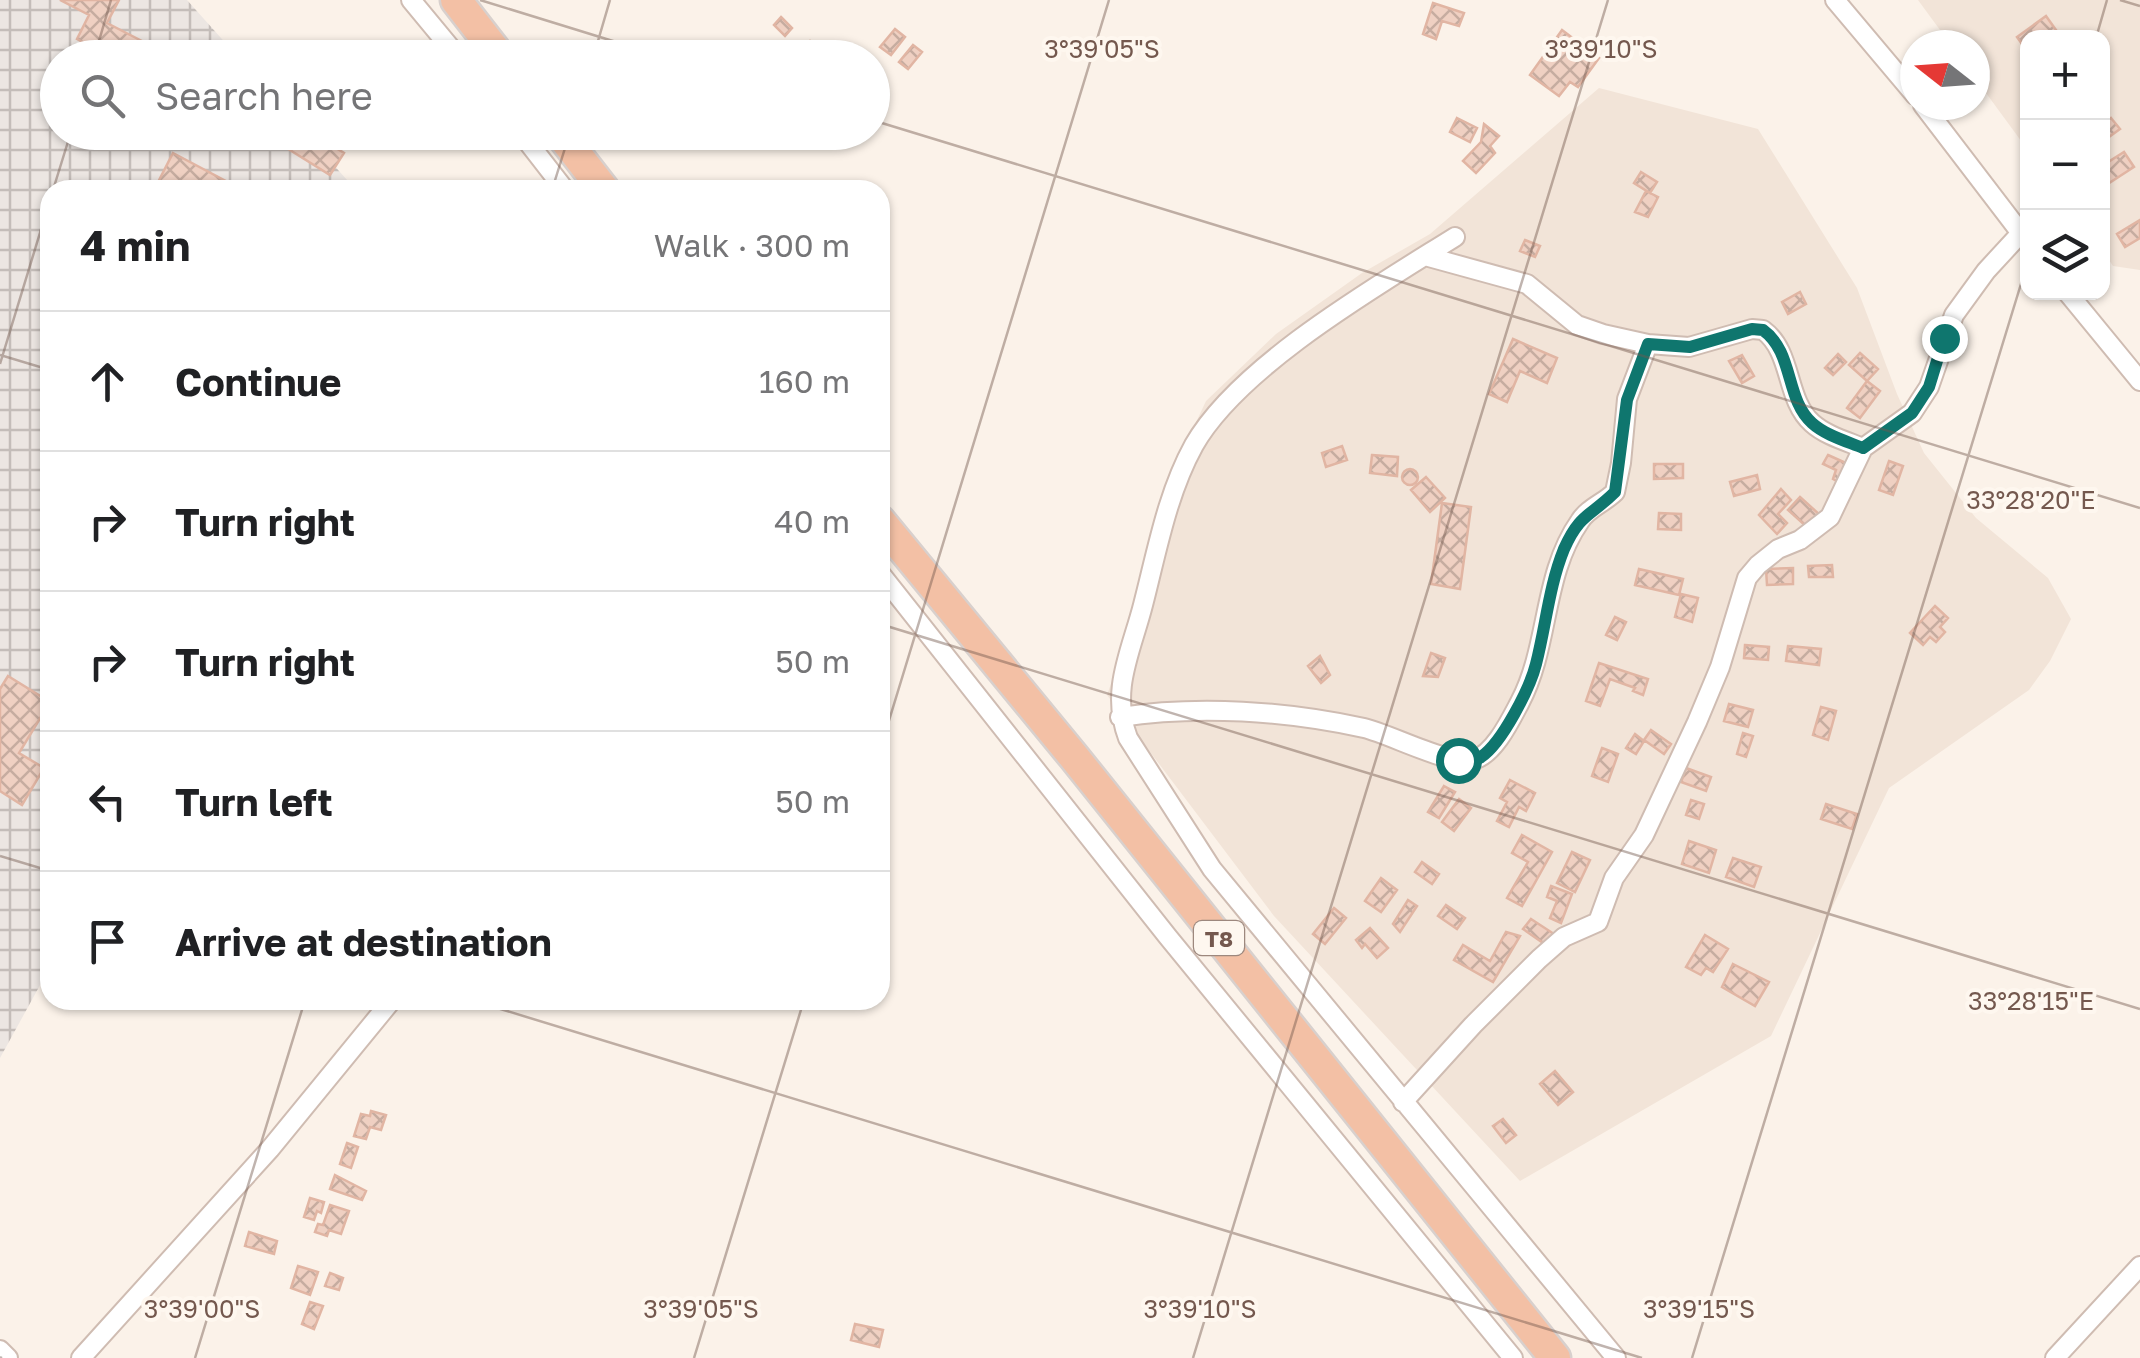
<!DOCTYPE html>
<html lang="en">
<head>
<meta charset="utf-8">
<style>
  :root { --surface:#fff; --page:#f6f6f6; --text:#202124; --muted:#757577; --line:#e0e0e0 }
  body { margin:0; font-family:"Golos Text",sans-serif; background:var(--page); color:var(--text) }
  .controls { position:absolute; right:30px; top:30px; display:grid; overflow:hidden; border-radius:20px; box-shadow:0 2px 8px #0004 }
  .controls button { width:90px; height:90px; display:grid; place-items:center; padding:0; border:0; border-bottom:2px solid var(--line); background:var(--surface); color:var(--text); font:50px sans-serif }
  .compass { position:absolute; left:1900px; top:30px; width:90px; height:90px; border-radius:50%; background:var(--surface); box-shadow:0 2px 8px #0004; rotate:287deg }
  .stop { position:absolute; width:30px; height:30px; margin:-22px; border:8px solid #0f766e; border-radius:50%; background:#fff }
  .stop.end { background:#0f766e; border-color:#fff; box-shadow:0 2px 10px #0008 }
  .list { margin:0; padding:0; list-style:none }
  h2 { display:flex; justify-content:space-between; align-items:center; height:130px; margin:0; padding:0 40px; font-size:42px }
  h2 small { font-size:32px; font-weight:400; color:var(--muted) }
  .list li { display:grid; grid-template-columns:65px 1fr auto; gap:30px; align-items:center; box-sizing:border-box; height:140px; padding:0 40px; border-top:2px solid var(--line) }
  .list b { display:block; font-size:38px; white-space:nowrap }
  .list em { font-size:32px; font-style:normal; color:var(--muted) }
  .icon { flex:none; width:55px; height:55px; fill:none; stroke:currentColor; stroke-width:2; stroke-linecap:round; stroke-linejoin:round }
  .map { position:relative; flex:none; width:2140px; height:1358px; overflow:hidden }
  .search { position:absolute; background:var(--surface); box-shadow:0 2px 8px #0004; left:40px; top:40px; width:850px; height:110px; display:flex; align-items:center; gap:25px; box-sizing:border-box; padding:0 35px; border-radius:55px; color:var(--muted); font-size:38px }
  .panel { position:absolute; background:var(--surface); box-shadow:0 2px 8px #0004; left:40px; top:180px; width:850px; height:830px; border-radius:30px }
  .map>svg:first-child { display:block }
  .residential { fill:#f2e4d8 }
  .industrial { fill:url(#industrial-grid) }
  .building { fill:url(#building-cross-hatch); stroke:#e1b5a3; stroke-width:2.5 }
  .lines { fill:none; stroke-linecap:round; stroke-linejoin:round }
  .minor-casing { stroke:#cfbcb2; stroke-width:22 }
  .trunk-casing { stroke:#d8d0cd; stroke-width:35 }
  .minor { stroke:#fff; stroke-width:18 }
  .trunk { stroke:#f3c0a5; stroke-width:30 }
  .route { stroke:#0f766e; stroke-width:12 }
  .ticks { fill:none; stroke:#74584e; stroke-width:2.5; stroke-opacity:0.45 }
  .labels { text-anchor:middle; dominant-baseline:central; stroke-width:8; stroke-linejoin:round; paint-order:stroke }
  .shield { fill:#fef7ef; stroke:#9d887e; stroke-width:2.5 }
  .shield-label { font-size:22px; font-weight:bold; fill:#74584e }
  .ticks-label { font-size:25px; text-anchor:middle; fill:#74584e; stroke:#fef7ef; stroke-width:8; stroke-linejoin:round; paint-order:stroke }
</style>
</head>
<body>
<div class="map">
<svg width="2140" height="1358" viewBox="0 0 2140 1358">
  <defs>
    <pattern id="industrial-grid" width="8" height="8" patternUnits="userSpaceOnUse" patternTransform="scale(2.5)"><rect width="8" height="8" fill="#ece6e2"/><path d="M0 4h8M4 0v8" fill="none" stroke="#c4bdb9"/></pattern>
    <pattern id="building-cross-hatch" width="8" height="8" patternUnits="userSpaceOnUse" patternTransform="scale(2.5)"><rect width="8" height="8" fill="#efd0c2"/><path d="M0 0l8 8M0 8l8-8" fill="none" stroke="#c6aca0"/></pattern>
  </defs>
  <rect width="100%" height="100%" fill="#fbf2e9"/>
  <path class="residential" d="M1918,0H2140V270L2113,266L2103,251L2102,38H2028L2027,149L1975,78V45H1951Z
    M1599,88L1758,129L1857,288L1897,394L1924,453L1976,518L2048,578L2071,619L2050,661L2029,690L1889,788L1771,1036L1520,1181L1274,916L1107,695L1133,622L1161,497L1206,401L1276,334L1362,273L1430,234Z"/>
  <path class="industrial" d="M0,0H187L238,57L58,58V132L305,133L356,190H50V967L0,1058Z"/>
  <path class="building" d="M60,0H119L107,23L175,58H113L77,39L89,15Z
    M1433,3L1464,13L1459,26L1442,21L1436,39L1423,34Z
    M2046,16L2056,30L2046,38H2028L2027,51L2017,37Z
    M781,17L792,28L785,36L774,25Z
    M895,29L905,37L891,55L880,47Z
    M1562,30L1599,58L1578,87L1570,82L1559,96L1530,75Z
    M810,41L826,58H806L800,51Z
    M913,45L922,52L908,69L899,62Z
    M1457,118L1477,128L1470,142L1450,132Z
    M2111,118L2120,129L2102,142V124Z
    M1484,124L1499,136L1490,146L1495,153L1476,173L1463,161L1481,142Z
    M261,132H310L344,153L330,175Z
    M2124,152L2134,167L2106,185L2102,180V166Z
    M173,153L237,187L235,190H154Z
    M1641,172L1657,182L1650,193L1634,183Z
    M1646,191L1658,197L1648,217L1635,212Z
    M2140,220V238L2125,247L2117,234Z
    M1525,240L1540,246L1535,257L1520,251Z
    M1800,292L1806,304L1788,314L1782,302Z
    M1513,339L1557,358L1547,383L1520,371L1507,402L1489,394Z
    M1860,353L1878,369L1867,381L1849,365Z
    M1838,354L1846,362L1833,375L1825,368Z
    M1742,355L1754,376L1742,383L1729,361Z
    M1867,381L1880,391L1860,418L1847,408Z
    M1342,446L1347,460L1326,467L1322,453Z
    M1372,455L1398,457L1397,476L1370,473Z
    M1828,455L1848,464L1840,483L1833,479L1836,470L1823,464Z
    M1889,461L1903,466L1893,495L1879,490Z
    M1654,464H1683V478L1654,479Z
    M1402 477a8 8 0 1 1 16 0a8 8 0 1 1-16 0Z
    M1757,475L1760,489L1734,496L1730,482Z
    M1426,477L1445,498L1430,512L1411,490Z
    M1781,489L1791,500L1778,514L1787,523L1777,534L1759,515Z
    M1800,497L1820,515L1808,528L1788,510Z
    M1442,503L1471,507L1460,589L1431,584Z
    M1659,513L1681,514V530L1658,529Z
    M1832,565L1833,577H1809L1808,566Z
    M1793,568V584L1767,585L1766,569Z
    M1639,569L1683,579L1679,595L1635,585Z
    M1681,594L1698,598L1692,622L1675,617Z
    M1935,606L1948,618L1940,627L1945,632L1936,642L1930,637L1923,645L1910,633Z
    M1615,617L1626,622L1617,640L1606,635Z
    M1745,645L1769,647L1768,660L1744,658Z
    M1788,646L1821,649L1819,665L1786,661Z
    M1431,653L1445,658L1438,677L1423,676Z
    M1320,656L1330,675L1321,683L1308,666Z
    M1599,663L1648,679L1643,695L1633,691L1635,688L1610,679L1600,706L1586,701Z
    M8,676L50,702L19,753L44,768L22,805L0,791V689Z
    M1729,704L1753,710L1748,727L1724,721Z
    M1821,707L1836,711L1828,740L1813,735Z
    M1651,730L1671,744L1664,754L1644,740Z
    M1743,733L1753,736L1746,757L1737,754Z
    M1635,734L1644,741L1636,754L1626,748Z
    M1602,748L1618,754L1608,782L1592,776Z
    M1686,768L1711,777L1706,791L1681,782Z
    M1510,780L1535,793L1526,811L1519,807L1509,827L1497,821L1507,802L1500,798Z
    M1444,786L1455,792L1439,818L1428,812Z
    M1459,799L1471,808L1454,831L1442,822Z
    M1691,800L1704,804L1699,819L1686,815Z
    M1826,804L1857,814L1852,829L1821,819Z
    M1522,835L1552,852L1522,906L1507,898L1528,862L1512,853Z
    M1689,841L1716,850L1709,873L1682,864Z
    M1572,852L1590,860L1575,892L1557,883Z
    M1733,858L1761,867L1754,887L1726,877Z
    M1422,862L1439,874L1432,884L1415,872Z
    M1381,878L1397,890L1381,912L1365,901Z
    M1551,886L1572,894L1561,923L1550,918L1557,901L1547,897Z
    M1408,900L1417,906L1400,932L1393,924Z
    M1446,905L1465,918L1457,929L1438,916Z
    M1334,908L1346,918L1325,944L1313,934Z
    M1531,919L1554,934L1546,945L1523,929Z
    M1370,928L1388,948L1377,958L1365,944L1362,948L1356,940Z
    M1506,932L1520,936L1493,982L1454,960L1463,945L1490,961Z
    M1705,935L1728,949L1713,972L1706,968L1701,975L1686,967Z
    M1733,964L1769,982L1755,1006L1722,987Z
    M1555,1071L1573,1092L1558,1105L1540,1084Z
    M371,1111L386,1115L381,1130L370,1127L366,1139L354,1136L361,1114L370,1116Z
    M1503,1119L1516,1135L1506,1143L1493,1126Z
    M347,1143L358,1147L351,1168L340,1164Z
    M335,1175L366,1191L362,1200L330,1189Z
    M310,1198L324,1202L321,1213L317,1211L314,1220L304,1217Z
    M330,1205L349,1211L341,1234L329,1230L327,1236L315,1232L318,1224L323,1225Z
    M249,1232L277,1241L274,1254L245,1246Z
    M298,1266L318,1272L310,1295L291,1288Z
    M330,1273L343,1278L339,1290L325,1286Z
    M310,1302L323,1306L314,1329L302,1324Z
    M855,1324L883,1330L879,1347L851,1340Z"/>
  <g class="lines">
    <defs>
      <path id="minor" d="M411,0L459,58
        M1835,0L1915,95
        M1923,105L2027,241
        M520,132L565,190
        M1455,237C1377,286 1239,366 1194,445C1167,494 1157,551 1143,605C1131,652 1110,690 1128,738L1212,869L1616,1358
        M1425,256L1527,284L1577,325L1603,334L1648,344L1689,347L1752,329L1763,330C1793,352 1785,399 1812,423C1825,435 1846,441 1863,448
        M2067,292L2140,381
        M880,573L1168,937L1513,1358
        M1120,717C1199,705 1286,711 1364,728C1390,734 1450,766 1473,760C1494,755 1511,719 1520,702C1550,645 1542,575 1580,521C1588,508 1604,503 1615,492L1621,463L1627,399L1648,344
        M1403,1102L1473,1025L1539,959L1564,937L1598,922L1614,878L1644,835L1697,722L1720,667L1747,578L1758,565L1778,549L1800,540L1830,517L1863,448L1912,413L1929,387L1954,315L1986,271L2021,233
        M0,1350L8,1358
        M81,1358L270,1149L392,1000
        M2055,1358L2140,1266"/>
      <path id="trunk" d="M456,0L501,58
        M559,132L604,190
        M880,521L1074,757L1555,1358"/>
    </defs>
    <use href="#minor" class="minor-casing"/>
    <use href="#trunk" class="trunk-casing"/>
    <use href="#minor" class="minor"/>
    <use href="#trunk" class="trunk"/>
  </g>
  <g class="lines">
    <path class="route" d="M1458,760C1466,761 1474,762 1481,757C1502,743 1530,688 1536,664C1546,625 1549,586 1564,549C1580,513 1591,516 1615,492L1627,400L1648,344L1690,347L1752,329L1763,330C1794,352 1785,399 1812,423C1825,435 1846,441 1863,448L1912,413L1929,387L1944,338"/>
  </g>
  <path class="ticks" d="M480,0L668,58M2120,0L2140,6M2096,38L2107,0M94,58L111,0M593,58L610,0M872,120L2140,508M53,190L71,132M552,190L570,132M0,355L50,370M0,364L50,200M880,624L2140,1009M880,750L1109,0M0,856L50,871M471,1000L1642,1358M0,1357L2,1358M195,1358L305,1000M694,1358L804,1000M1193,1358L1608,0M1692,1358L2028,261"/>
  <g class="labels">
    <rect class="shield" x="1194" y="921" width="50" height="34" rx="8"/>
    <g class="shield-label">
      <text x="1219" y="938">T8</text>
    </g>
  </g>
  <g class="ticks-label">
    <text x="1102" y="58">3°39'05"S</text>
    <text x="1601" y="58">3°39'10"S</text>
    <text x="2031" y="509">33°28'20"E</text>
    <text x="2031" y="1010">33°28'15"E</text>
    <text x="202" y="1318">3°39'00"S</text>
    <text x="701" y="1318">3°39'05"S</text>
    <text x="1200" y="1318">3°39'10"S</text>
    <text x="1699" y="1318">3°39'15"S</text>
  </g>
</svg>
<div class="controls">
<button>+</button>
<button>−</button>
<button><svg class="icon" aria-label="layers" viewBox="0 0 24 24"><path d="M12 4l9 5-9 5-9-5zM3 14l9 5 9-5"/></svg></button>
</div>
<svg class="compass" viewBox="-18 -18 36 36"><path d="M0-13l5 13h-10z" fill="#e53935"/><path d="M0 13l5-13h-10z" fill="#757577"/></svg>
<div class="stop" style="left:1458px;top:760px"></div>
<div class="stop end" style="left:1944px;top:338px"></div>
<div class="search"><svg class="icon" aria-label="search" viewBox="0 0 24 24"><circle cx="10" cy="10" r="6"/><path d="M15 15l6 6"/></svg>Search here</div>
<section class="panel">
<h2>4 min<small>Walk · 300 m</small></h2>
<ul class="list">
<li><svg class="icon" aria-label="ahead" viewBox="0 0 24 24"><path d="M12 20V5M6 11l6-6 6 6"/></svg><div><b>Continue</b></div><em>160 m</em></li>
<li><svg class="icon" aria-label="right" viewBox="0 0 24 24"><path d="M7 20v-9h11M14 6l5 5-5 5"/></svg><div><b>Turn right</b></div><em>40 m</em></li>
<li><svg class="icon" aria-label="right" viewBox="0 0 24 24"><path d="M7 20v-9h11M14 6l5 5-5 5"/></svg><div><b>Turn right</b></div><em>50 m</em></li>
<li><svg class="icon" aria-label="left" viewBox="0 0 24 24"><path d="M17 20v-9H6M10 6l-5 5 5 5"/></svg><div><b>Turn left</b></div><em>50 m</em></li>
<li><svg class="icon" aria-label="arrive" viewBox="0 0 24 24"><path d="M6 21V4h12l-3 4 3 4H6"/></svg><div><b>Arrive at destination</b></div></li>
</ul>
</section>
</div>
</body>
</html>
